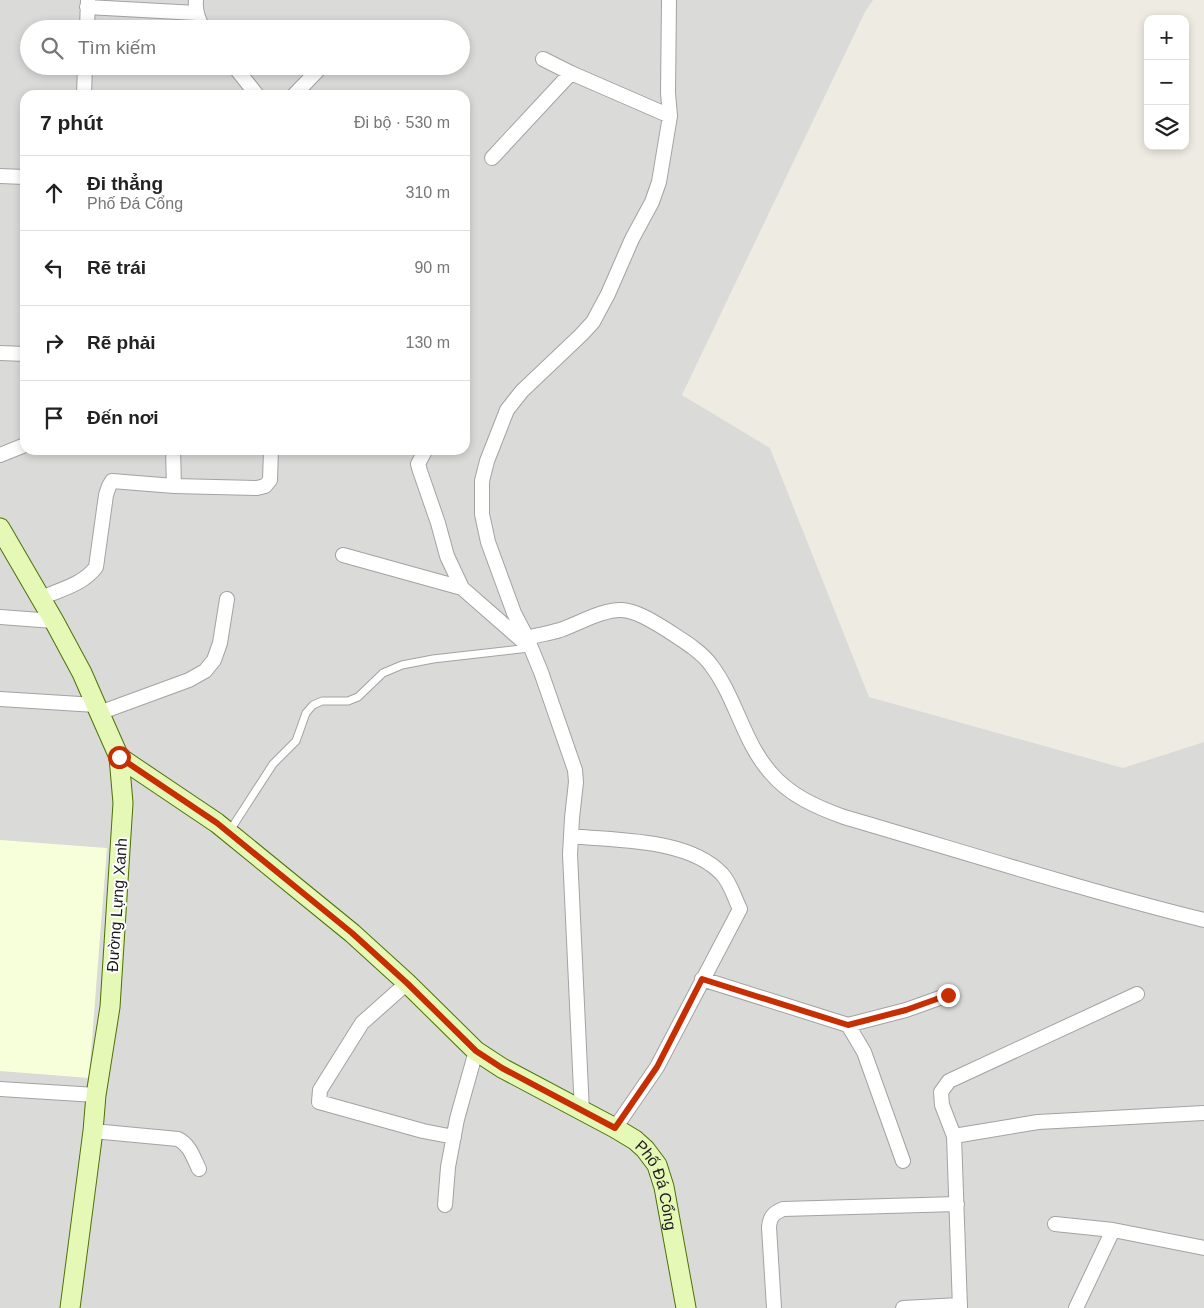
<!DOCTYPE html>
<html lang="vi">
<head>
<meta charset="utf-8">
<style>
  :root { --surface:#fff; --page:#f2f2f2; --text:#222; --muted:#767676; --line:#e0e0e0 }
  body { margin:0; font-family:Helvetica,sans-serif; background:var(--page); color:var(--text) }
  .controls { position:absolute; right:15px; top:15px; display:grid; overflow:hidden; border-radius:10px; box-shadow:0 2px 8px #0003 }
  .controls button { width:45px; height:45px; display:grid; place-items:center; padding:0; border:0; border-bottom:1px solid var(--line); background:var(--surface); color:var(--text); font:25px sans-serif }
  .stop { position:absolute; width:15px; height:15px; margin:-11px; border:4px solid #c62f03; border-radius:50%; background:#fff }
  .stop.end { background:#c62f03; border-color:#fff; box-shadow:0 1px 5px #0008 }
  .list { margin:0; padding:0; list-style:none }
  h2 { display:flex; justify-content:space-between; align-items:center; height:65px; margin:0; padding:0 20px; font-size:21px }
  h2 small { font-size:16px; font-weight:400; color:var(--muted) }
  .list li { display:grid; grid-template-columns:32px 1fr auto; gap:15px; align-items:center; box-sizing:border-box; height:75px; padding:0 20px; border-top:1px solid var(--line) }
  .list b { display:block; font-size:19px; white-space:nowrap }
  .list p { margin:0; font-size:16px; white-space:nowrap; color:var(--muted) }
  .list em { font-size:16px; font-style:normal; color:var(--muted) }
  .icon { flex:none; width:28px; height:28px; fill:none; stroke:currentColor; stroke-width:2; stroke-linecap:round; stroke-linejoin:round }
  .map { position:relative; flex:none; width:1204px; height:1308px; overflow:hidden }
  .search { position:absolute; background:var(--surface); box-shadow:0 2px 8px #0003; left:20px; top:20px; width:450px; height:55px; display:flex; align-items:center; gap:12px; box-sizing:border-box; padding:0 18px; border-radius:28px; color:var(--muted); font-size:19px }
  .panel { position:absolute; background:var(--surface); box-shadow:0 2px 8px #0003; left:20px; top:90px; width:450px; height:365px; border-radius:15px }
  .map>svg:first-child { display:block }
  .residential { fill:#dadad9; fill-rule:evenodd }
  .education { fill:#f6ffda }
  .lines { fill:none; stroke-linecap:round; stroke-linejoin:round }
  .lane-casing { stroke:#a3a3a3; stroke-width:9 }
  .street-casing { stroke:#a3a3a3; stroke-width:16 }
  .secondary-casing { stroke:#4d7106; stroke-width:21 }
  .lane { stroke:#fff; stroke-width:7 }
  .street { stroke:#fff; stroke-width:14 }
  .secondary { stroke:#e6f8b6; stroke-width:19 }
  .route { stroke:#c62f03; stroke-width:6 }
  .labels { text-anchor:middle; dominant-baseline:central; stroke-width:4; stroke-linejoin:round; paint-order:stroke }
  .street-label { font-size:16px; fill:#1c1c1c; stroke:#fff }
</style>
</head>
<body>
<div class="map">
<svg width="1204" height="1308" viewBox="0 0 1204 1308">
  <rect width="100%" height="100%" fill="#eeece2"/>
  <path class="residential" d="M0,0H873L865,12L682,395L770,448L869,697L1123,768L1204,742V1308H0ZM29,29H461V66H29ZM25,95H465V450H25Z"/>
  <path class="education" d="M0,840L107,848L89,1078L0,1071Z"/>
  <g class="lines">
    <defs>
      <path id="lane" d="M229,832L273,764L296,741L306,713L313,705L322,701H348L358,697L383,673L402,665L433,659L529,648"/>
      <path id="street" d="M196,0C195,10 198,20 204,29
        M87,7L197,13
        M87,29L88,0
        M543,59L571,73L670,116
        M234,66L257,95
        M84,95L85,66
        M294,95L322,66
        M492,158L571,73
        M0,176L25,177
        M0,353L25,354
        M173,450L174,486
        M425,451L418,464L420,471L438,523L447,556L462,588L526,644
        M0,455L25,445
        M343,555L462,588
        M41,598C59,590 84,584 96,567L106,495L109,486L112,481L174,486L257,488L265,486L270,480L271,450
        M0,617L54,621
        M527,638C538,635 550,633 560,630C578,624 603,609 622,610C637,611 654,622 667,630C682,640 701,651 711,665C736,698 743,741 770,772C789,795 816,807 844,817C964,852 1083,890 1204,920
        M0,699L96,705
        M99,713L189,680L205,671L214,660L220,643L227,599
        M571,836C617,841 688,838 722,874C731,884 734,897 740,909L657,1067L615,1128
        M702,979L848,1025L906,1010L948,995
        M407,983L362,1023L320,1090L319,1102L423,1131L454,1137
        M848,1025L864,1052L903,1161
        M0,1089L96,1095
        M582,1112L570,854L572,818L576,782L575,770L541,672L527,638L514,613L488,542L482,514V481L487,461L507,410L522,391L581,335L593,322L608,294L632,239L652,202L659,182L670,116L668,93L669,0
        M93,1131L178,1139C190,1145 193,1157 199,1169
        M954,1136L1038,1122L1204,1113
        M445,1205L448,1167L457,1119L476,1051
        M1055,1224L1113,1230L1204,1248
        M774,1308L769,1227C770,1216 774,1213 783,1209L957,1204
        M903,1308L960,1305
        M960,1308L954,1136L942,1105L941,1092L949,1081L1137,994
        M1076,1308L1113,1230"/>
      <g id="secondary">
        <path d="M0,528L54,621L82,673L96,705L119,757L123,803L110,1007L96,1095L93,1131L70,1308"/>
        <path id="s1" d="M119,757L217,823L352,933L407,983L476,1051L502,1068L615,1128L635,1140L645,1149L657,1165L664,1187L686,1308"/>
      </g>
    </defs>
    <use href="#lane" class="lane-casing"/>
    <use href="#street" class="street-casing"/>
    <use href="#secondary" class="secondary-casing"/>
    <use href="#lane" class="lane"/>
    <use href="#street" class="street"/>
    <use href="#secondary" class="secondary"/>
  </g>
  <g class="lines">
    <path class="route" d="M119,757L217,823L352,933L408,984L476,1051L502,1068L615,1128L657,1067L702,979L848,1025L906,1010L948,995"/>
  </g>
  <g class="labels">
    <g class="street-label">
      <text transform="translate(117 905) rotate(-86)">Đường Lựng Xanh</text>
      <text stroke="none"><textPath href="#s1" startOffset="698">Phố Đá Cổng</textPath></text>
    </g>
  </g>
</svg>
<div class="controls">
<button>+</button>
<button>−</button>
<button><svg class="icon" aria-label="layers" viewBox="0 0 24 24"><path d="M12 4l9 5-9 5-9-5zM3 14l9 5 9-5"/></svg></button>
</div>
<div class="stop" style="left:119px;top:757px"></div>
<div class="stop end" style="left:948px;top:995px"></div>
<div class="search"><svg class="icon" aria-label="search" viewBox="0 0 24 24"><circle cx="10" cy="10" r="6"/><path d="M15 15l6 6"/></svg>Tìm kiếm</div>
<section class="panel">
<h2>7 phút<small>Đi bộ · 530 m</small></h2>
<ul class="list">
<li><svg class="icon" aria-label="ahead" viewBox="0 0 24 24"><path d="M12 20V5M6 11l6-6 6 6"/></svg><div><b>Đi thẳng</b><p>Phố Đá Cổng</p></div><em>310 m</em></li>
<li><svg class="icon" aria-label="left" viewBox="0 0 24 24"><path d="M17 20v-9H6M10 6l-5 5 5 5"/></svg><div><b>Rẽ trái</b></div><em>90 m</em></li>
<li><svg class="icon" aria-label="right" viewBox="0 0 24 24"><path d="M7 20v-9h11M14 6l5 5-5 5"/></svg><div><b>Rẽ phải</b></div><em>130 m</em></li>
<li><svg class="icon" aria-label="arrive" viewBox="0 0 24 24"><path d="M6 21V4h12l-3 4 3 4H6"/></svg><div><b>Đến nơi</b></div></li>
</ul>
</section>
</div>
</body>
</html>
